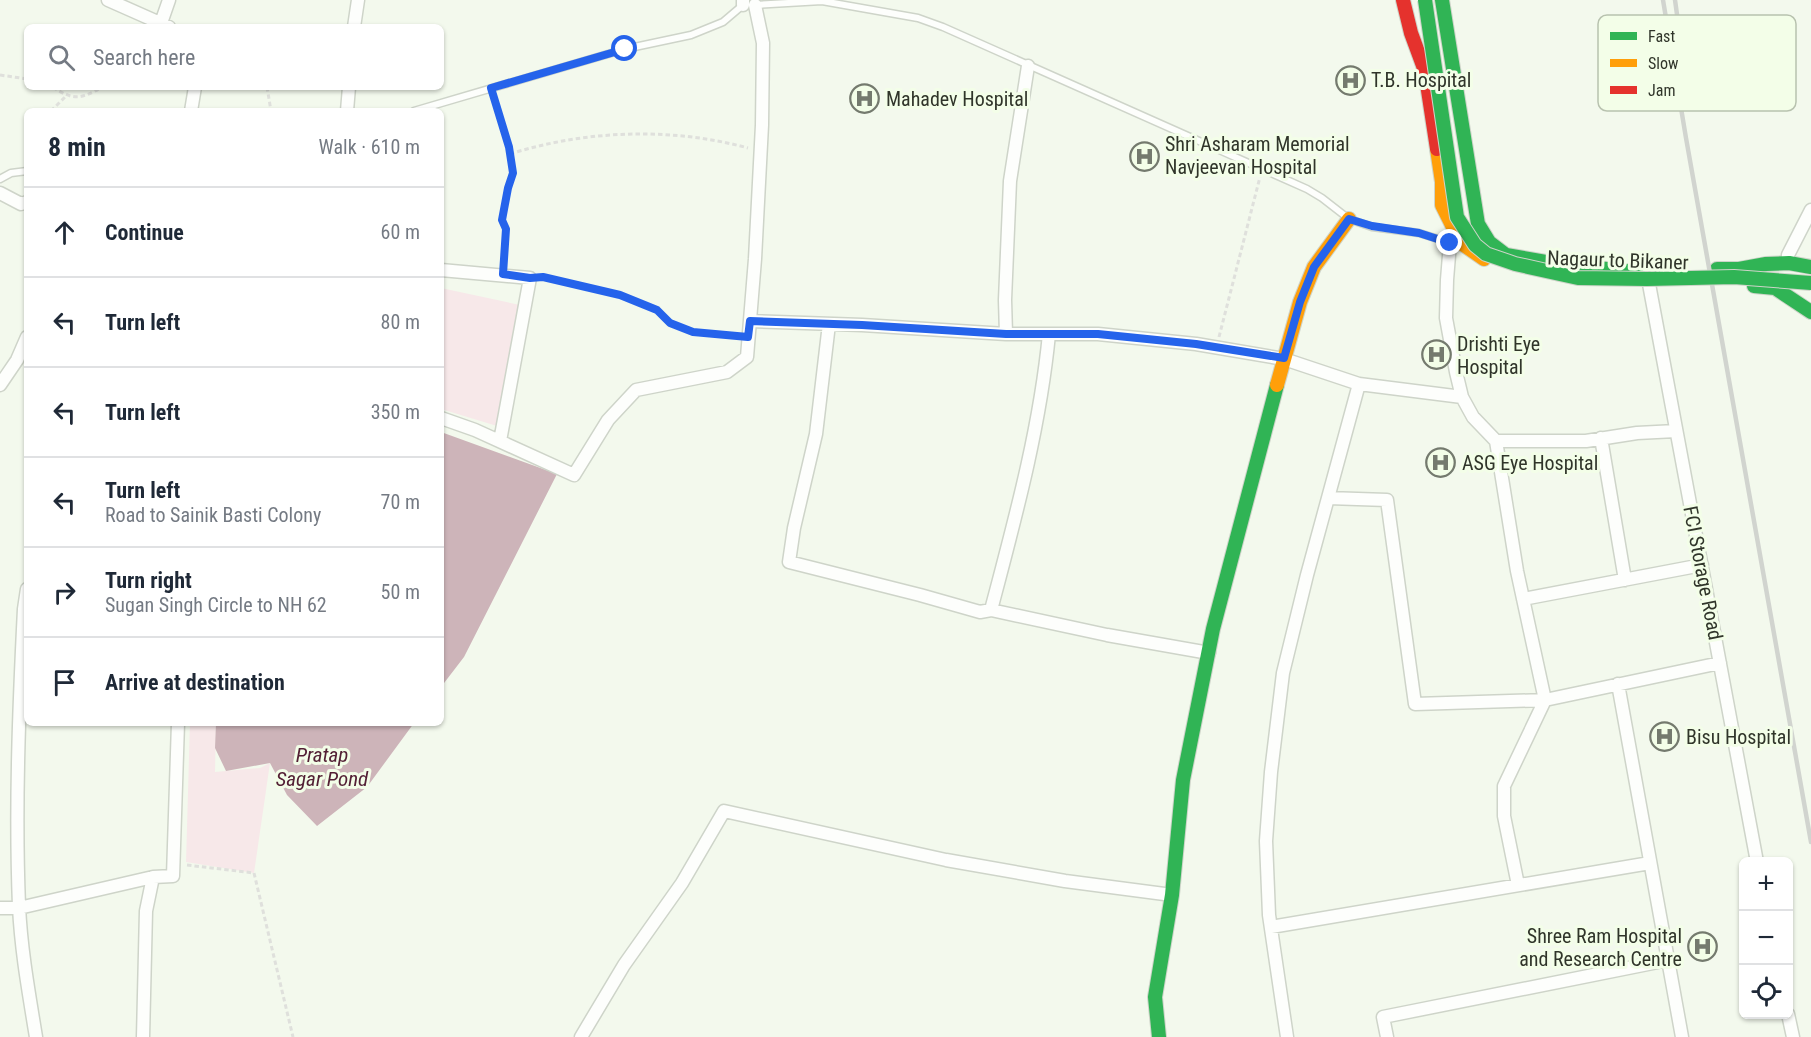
<!DOCTYPE html>
<html lang="en">
<head>
<meta charset="utf-8">
<style>
  :root { --surface:#fff; --page:#f6f6f7; --text:#1f2937; --muted:#747a83; --line:#e0e1e3 }
  body { margin:0; font-family:"Roboto Condensed",sans-serif; background:var(--page); color:var(--text) }
  .controls { position:absolute; right:18px; bottom:18px; display:grid; overflow:hidden; border-radius:9px; box-shadow:0 2px 4px #0004 }
  .controls button { width:54px; height:54px; display:grid; place-items:center; padding:0; border:0; border-bottom:2px solid var(--line); background:var(--surface); color:var(--text); font:30px sans-serif }
  .stop { position:absolute; width:18px; height:18px; margin:-14px; border:4px solid #2563eb; border-radius:50%; background:#fff }
  .stop.end { background:#2563eb; border-color:#fff; box-shadow:0 2px 6px #0008 }
  .list { margin:0; padding:0; list-style:none }
  h2 { display:flex; justify-content:space-between; align-items:center; height:78px; margin:0; padding:0 24px; font-size:26px }
  h2 small { font-size:20px; font-weight:400; color:var(--muted) }
  .list li { display:grid; grid-template-columns:39px 1fr auto; gap:18px; align-items:center; box-sizing:border-box; height:90px; padding:0 24px; border-top:2px solid var(--line) }
  .list b { display:block; font-size:22px; white-space:nowrap }
  .list p { margin:0; font-size:20px; white-space:nowrap; color:var(--muted) }
  .list em { font-size:20px; font-style:normal; color:var(--muted) }
  .icon { flex:none; width:33px; height:33px; fill:none; stroke:currentColor; stroke-width:2; stroke-linecap:round; stroke-linejoin:round }
  .map { position:relative; flex:none; width:1811px; height:1037px; overflow:hidden }
  .search { position:absolute; background:var(--surface); box-shadow:0 2px 4px #0004; left:24px; top:24px; width:420px; height:66px; display:flex; align-items:center; gap:15px; box-sizing:border-box; padding:0 21px; border-radius:9px; color:var(--muted); font-size:22px }
  .panel { position:absolute; background:var(--surface); box-shadow:0 2px 4px #0004; left:24px; top:108px; width:420px; height:618px; border-radius:9px }
  .map>svg:first-child { display:block }
  .green { fill:#f7e8e9 }
  .water { fill:#cdb4b9 }
  .lines { fill:none; stroke-linecap:round; stroke-linejoin:round }
  .lane-casing { stroke:#ced4c9; stroke-width:9 }
  .street-casing { stroke:#ced4c9; stroke-width:15 }
  .fast-casing { stroke:#ced4c9; stroke-width:16 }
  .slow-casing { stroke:#ced4c9; stroke-width:16 }
  .jam-casing { stroke:#ced4c9; stroke-width:16 }
  .path { stroke:#dfe0dc; stroke-width:3; stroke-dasharray:4.5 3; stroke-linecap:butt }
  .lane { stroke:#fdfefc; stroke-width:6 }
  .street { stroke:#fdfefc; stroke-width:12 }
  .fast { stroke:#30b455; stroke-width:14 }
  .slow { stroke:#ff9f0a; stroke-width:14 }
  .jam { stroke:#e5322d; stroke-width:14 }
  .rail { stroke:#d1d4cf; stroke-width:4.5 }
  .fast-bridge-casing { stroke:#ced4c9; stroke-width:16; stroke-linecap:butt }
  .fast-bridge { stroke:#30b455; stroke-width:14 }
  .route { stroke:#2563eb; stroke-width:8 }
  .labels { text-anchor:middle; dominant-baseline:central; stroke-width:6; stroke-linejoin:round; paint-order:stroke }
  .poi-label { font-size:20px; fill:#30352a; stroke:#f3fee8; text-anchor:start }
  .street-label { font-size:20px; fill:#30352a; stroke:#f3fee8 }
  .water-label { font-size:21px; font-style:italic; fill:#532035; stroke:#f3fee8 }
  .key { fill:#f3fee8; stroke:#b8c2af; stroke-width:1.5 }
  .key-label { font-size:16px; fill:#30352a }
</style>
</head>
<body>
<div class="map">
<svg width="1811" height="1037" viewBox="0 0 1811 1037">
  <rect width="100%" height="100%" fill="#f3f9ed"/>
  <path class="green" d="M441,288L520,305L497,426L441,409Z
    M190,723H216L215,772L260,768L270,763L254,873L186,862Z"/>
  <path class="water" d="M441,432L557,474L464,657L441,687Z
    M216,723H414L367,787L317,826L287,795L270,763L226,771L215,748Z"/>
  <g class="lines">
    <defs>
      <path id="lane" d="M755,5L822,1L918,18L943,27L1307,189L1322,198L1349,219L1372,227L1419,233L1451,243
        M414,111L625,49L691,35L723,22L743,5H745
        M0,179L11,173L27,171"/>
      <path id="street" d="M108,0L169,27
        M743,5V0
        M161,23L169,0
        M354,27L358,0
        M191,111L195,87
        M347,111L349,87
        M0,193L21,204L27,202
        M1450,243L1447,280L1446,318L1456,372L1462,397L1473,417L1496,441H1586L1637,433L1676,431
        M1789,263L1788,255L1811,210
        M441,270L530,278L500,441
        M1649,284L1757,862
        M750,321L862,325L1006,334L1005,300L1010,181L1028,66
        M829,324L816,434L794,528L789,562L920,595L980,612L991,610C1015,519 1040,428 1049,334
        M1006,334H1098L1196,344L1284,359L1359,384L1462,397
        M0,385L17,360L27,337
        M441,418L475,430L574,475L608,420L636,390L727,372L747,357L755,259L762,125L763,43L755,5
        M1601,438L1625,580
        M1496,441L1517,571L1545,700L1720,663
        M1328,498L1387,500L1415,704L1545,700L1504,786V816L1518,885
        M27,589L24,609C19,708 15,807 19,906C21,950 29,994 36,1037
        M1523,599L1702,565
        M991,610L1107,635L1209,653
        M1618,684L1682,1037
        M153,877L173,876L178,723
        M0,908H19L153,877L146,911L143,1037
        M1271,927L1650,863
        M1788,1014L1793,1037
        M581,1037L624,965L682,883L724,811L946,860L1065,881L1172,895
        M1287,1037L1269,915L1266,841L1271,772L1283,673L1307,575L1359,384
        M1387,1037L1383,1017L1668,960"/>
      <path id="fast" d="M1442,0L1478,224L1489,242L1506,255L1558,264L1636,272
        M1717,269H1739L1766,264L1789,263L1811,267
        M1754,286L1775,288L1811,312
        M1159,1037L1155,997L1172,895L1183,780L1213,629L1277,385"/>
      <path id="slow" d="M1437,149L1442,182V205L1461,243L1484,259
        M1277,385L1300,302L1314,267L1349,219"/>
      <path id="jam" d="M1403,0L1411,33L1425,71L1437,149"/>
    </defs>
    <use href="#lane" class="lane-casing"/>
    <use href="#street" class="street-casing"/>
    <use href="#fast" class="fast-casing"/>
    <use href="#slow" class="slow-casing"/>
    <use href="#jam" class="jam-casing"/>
    <path class="path" d="M0,75L27,79
      M53,87C73,101 82,99 102,87
      M267,87L271,111
      M494,99L509,147L513,173L508,188L503,221L506,229L503,264
      M51,111L66,96
      M510,154C586,130 671,127 748,148
      M541,277L620,295L657,310L670,323L693,331L736,335
      M1219,337L1260,177
      M187,865L254,873L293,1037"/>
    <use href="#lane" class="lane"/>
    <use href="#street" class="street"/>
    <use href="#fast" class="fast"/>
    <use href="#slow" class="slow"/>
    <use href="#jam" class="jam"/>
    <path class="rail" d="M1663,0L1686,138L1811,842
      M1675,0L1680,36L1682,72"/>
    <defs>
      <path id="fast-bridge" d="M1425,0L1457,217L1475,245L1486,254L1515,264L1578,278L1647,279L1734,277L1811,283"/>
    </defs>
    <use href="#fast-bridge" class="fast-bridge-casing"/>
    <use href="#fast-bridge" class="fast-bridge"/>
  </g>
  <g class="lines">
    <path class="route" d="M625,49L491,88L509,147L513,173L508,188L502,220L506,229L503,274L530,278L543,277L620,295L657,310L670,323L693,332L748,337L750,321L862,325L1006,334H1098L1196,344L1284,358L1300,302L1314,267L1349,219L1372,226L1419,233L1450,243"/>
  </g>
  <defs>
    <symbol id="hospital-ring" viewBox="-11 -11 22 22"><circle r="9.5" fill="#f3fee8" stroke="#747a6e" stroke-width="1.5"/><path d="M-5-5h3v3.5h4V-5h3V5h-3V1.5h-4V5h-3Z" fill="#747a6e"/></symbol>
  </defs>
  <g fill-rule="evenodd">
    <use href="#hospital-ring" x="1334" y="64" width="33" height="33"/>
    <use href="#hospital-ring" x="848" y="82" width="33" height="33"/>
    <use href="#hospital-ring" x="1128" y="140" width="33" height="33"/>
    <use href="#hospital-ring" x="1420" y="338" width="33" height="33"/>
    <use href="#hospital-ring" x="1424" y="446" width="33" height="33"/>
    <use href="#hospital-ring" x="1648" y="720" width="33" height="33"/>
    <use href="#hospital-ring" x="1686" y="930" width="33" height="33"/>
  </g>
  <g class="labels">
    <g class="poi-label">
      <text x="1371" y="80">T.B. Hospital</text>
      <text x="886" y="99">Mahadev Hospital</text>
      <text x="1165" y="144">Shri Asharam Memorial<tspan x="1165" dy="23">Navjeevan Hospital</tspan></text>
      <text x="1457" y="344">Drishti Eye<tspan x="1457" dy="23">Hospital</tspan></text>
      <text x="1462" y="463">ASG Eye Hospital</text>
      <text x="1686" y="737">Bisu Hospital</text>
      <text x="1682" y="936" text-anchor="end">Shree Ram Hospital<tspan x="1682" dy="23">and Research Centre</tspan></text>
    </g>
    <g class="street-label">
      <text transform="translate(1618 260) rotate(2)">Nagaur to Bikaner</text>
      <text transform="translate(1703 573) rotate(79)">FCI Storage Road</text>
    </g>
    <g class="water-label">
      <text x="322" y="755">Pratap<tspan x="322" dy="24">Sagar Pond</tspan></text>
    </g>
  </g>
  <rect x="1598" y="15" width="198" height="96" rx="9" class="key"/>
  <rect x="1610" y="32" width="27" height="8" fill="#30b455"/>
  <rect x="1610" y="59" width="27" height="8" fill="#ff9f0a"/>
  <rect x="1610" y="86" width="27" height="8" fill="#e5322d"/>
  <g class="key-label">
    <text x="1648" y="42">Fast</text>
    <text x="1648" y="69">Slow</text>
    <text x="1648" y="96">Jam</text>
  </g>
</svg>
<div class="controls">
<button>+</button>
<button>−</button>
<button><svg class="icon" aria-label="locate" viewBox="0 0 24 24"><circle cx="12" cy="12" r="6"/><path d="M12 2v4M12 18v4M2 12h4M18 12h4"/></svg></button>
</div>
<div class="stop" style="left:625px;top:49px"></div>
<div class="stop end" style="left:1450px;top:243px"></div>
<div class="search"><svg class="icon" aria-label="search" viewBox="0 0 24 24"><circle cx="10" cy="10" r="6"/><path d="M15 15l6 6"/></svg>Search here</div>
<section class="panel">
<h2>8 min<small>Walk · 610 m</small></h2>
<ul class="list">
<li><svg class="icon" aria-label="ahead" viewBox="0 0 24 24"><path d="M12 20V5M6 11l6-6 6 6"/></svg><div><b>Continue</b></div><em>60 m</em></li>
<li><svg class="icon" aria-label="left" viewBox="0 0 24 24"><path d="M17 20v-9H6M10 6l-5 5 5 5"/></svg><div><b>Turn left</b></div><em>80 m</em></li>
<li><svg class="icon" aria-label="left" viewBox="0 0 24 24"><path d="M17 20v-9H6M10 6l-5 5 5 5"/></svg><div><b>Turn left</b></div><em>350 m</em></li>
<li><svg class="icon" aria-label="left" viewBox="0 0 24 24"><path d="M17 20v-9H6M10 6l-5 5 5 5"/></svg><div><b>Turn left</b><p>Road to Sainik Basti Colony</p></div><em>70 m</em></li>
<li><svg class="icon" aria-label="right" viewBox="0 0 24 24"><path d="M7 20v-9h11M14 6l5 5-5 5"/></svg><div><b>Turn right</b><p>Sugan Singh Circle to NH 62</p></div><em>50 m</em></li>
<li><svg class="icon" aria-label="arrive" viewBox="0 0 24 24"><path d="M6 21V4h12l-3 4 3 4H6"/></svg><div><b>Arrive at destination</b></div></li>
</ul>
</section>
</div>
</body>
</html>
